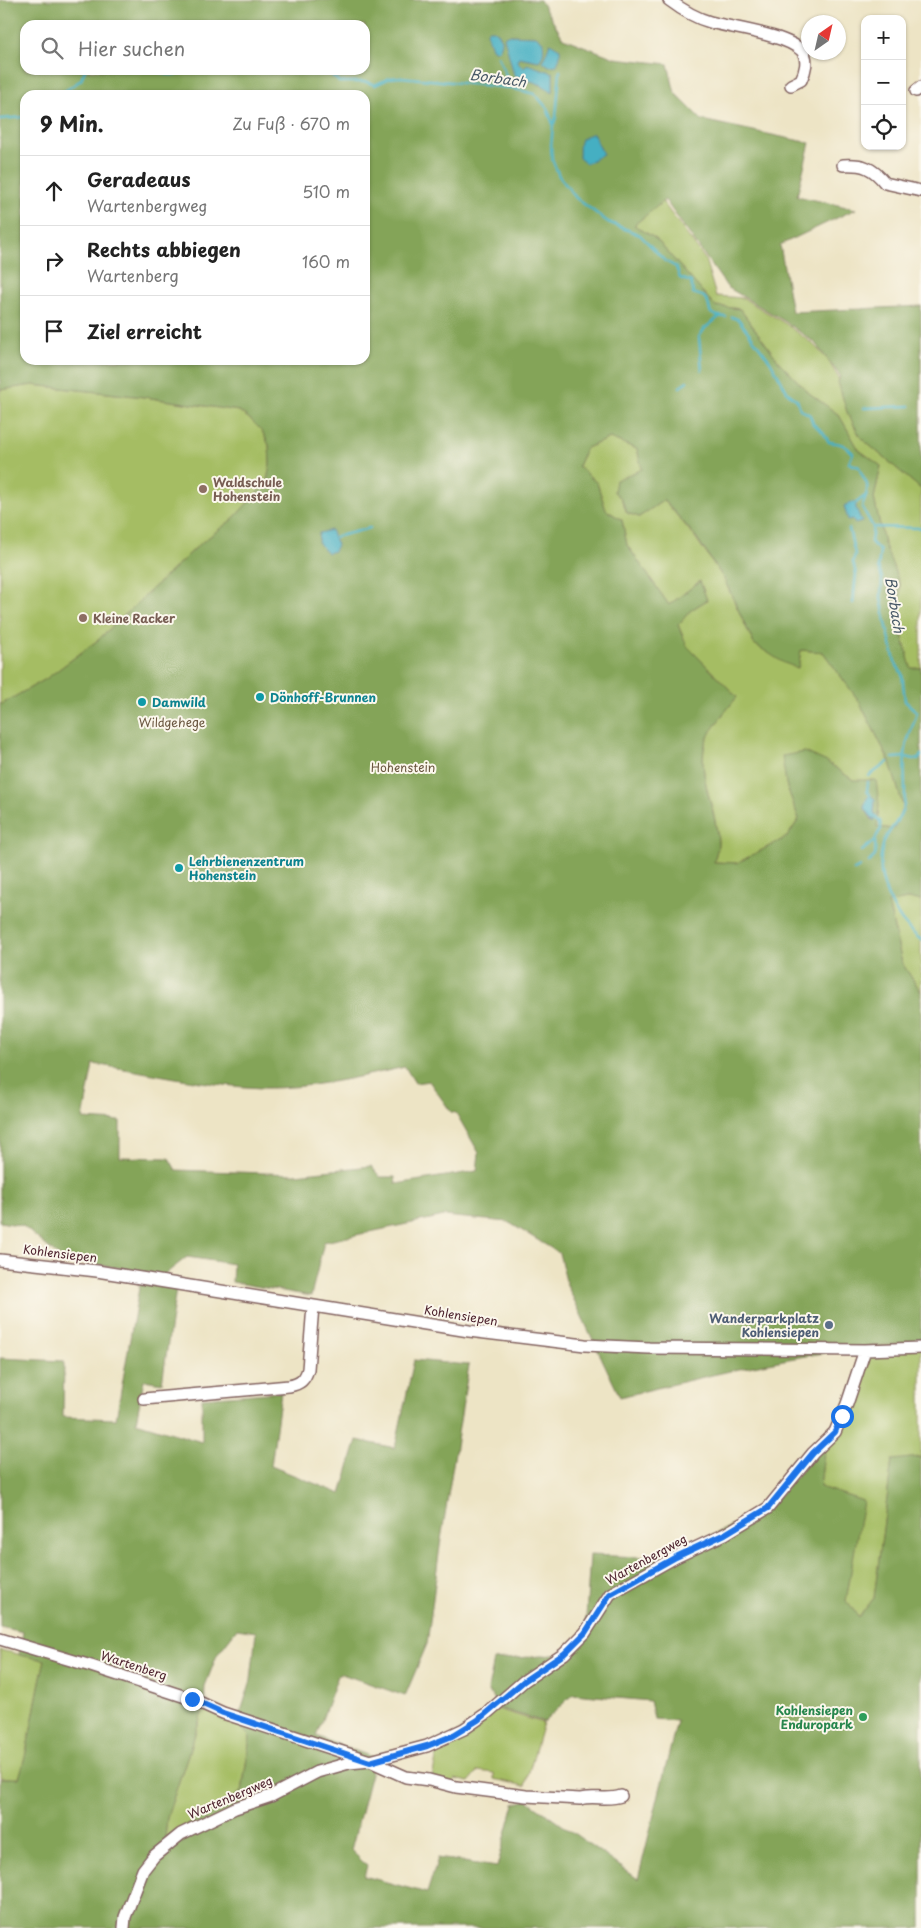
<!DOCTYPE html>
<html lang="de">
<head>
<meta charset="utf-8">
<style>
  :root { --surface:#fff; --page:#f6f6f6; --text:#222; --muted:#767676; --line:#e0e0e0 }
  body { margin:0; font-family:"Playpen Sans",sans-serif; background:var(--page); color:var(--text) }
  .controls { position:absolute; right:15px; top:15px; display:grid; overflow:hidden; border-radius:10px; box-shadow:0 1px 4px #0004 }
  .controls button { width:45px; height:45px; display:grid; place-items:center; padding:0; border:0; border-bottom:1px solid var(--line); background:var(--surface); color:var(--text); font:25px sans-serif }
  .compass { position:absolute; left:801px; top:15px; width:45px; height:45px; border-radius:50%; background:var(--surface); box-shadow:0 1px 4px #0004; rotate:34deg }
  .stop { position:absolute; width:15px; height:15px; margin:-11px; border:4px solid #1a73e8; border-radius:50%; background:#fff }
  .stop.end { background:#1a73e8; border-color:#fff; box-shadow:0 1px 5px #0008 }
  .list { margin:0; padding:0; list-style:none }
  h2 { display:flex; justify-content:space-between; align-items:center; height:65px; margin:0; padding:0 20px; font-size:21px }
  h2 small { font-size:16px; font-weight:400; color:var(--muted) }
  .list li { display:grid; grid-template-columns:32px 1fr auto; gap:15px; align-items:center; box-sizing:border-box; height:70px; padding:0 20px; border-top:1px solid var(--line) }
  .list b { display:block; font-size:19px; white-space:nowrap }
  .list p { margin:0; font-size:16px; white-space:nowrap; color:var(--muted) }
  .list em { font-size:16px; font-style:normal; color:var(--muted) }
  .icon { flex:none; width:28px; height:28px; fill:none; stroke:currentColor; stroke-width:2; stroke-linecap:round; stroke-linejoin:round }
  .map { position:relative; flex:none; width:921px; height:1928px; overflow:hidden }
  .search { position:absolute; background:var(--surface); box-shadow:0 1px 4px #0004; left:20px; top:20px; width:350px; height:55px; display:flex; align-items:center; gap:12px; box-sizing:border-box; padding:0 18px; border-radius:15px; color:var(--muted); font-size:19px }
  .panel { position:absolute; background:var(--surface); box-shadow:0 1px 4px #0004; left:20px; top:90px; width:350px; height:275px; border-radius:15px }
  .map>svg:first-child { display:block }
  .green { fill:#a5bd63; stroke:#786e47 }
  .forest { fill:#84a459; stroke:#676242; fill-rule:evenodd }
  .water { fill:#44afc2; stroke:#476776 }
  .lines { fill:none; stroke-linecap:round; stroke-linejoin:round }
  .stream { stroke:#44afc2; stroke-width:2.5 }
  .minor-casing { stroke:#836461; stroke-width:14 }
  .minor { stroke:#fff; stroke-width:11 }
  .route { stroke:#1a73e8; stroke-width:6 }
  .education-dot { fill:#8d6e63; stroke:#fbf7ec; stroke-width:2 }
  .culture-dot { fill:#0f9aa8; stroke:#fbf7ec; stroke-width:2 }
  .service-dot { fill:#5c6f8a; stroke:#fbf7ec; stroke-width:2 }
  .leisure-dot { fill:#2e9e5b; stroke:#fbf7ec; stroke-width:2 }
  .labels { text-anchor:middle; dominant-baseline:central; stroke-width:4; stroke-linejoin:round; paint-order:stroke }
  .education-label { font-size:12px; font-weight:bold; fill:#785e54; stroke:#fbf7ec; text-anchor:start }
  .culture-label { font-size:12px; font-weight:bold; fill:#0d838f; stroke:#fbf7ec; text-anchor:start }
  .park-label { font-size:12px; fill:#6a563f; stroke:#fbf7ec }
  .street-label { font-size:12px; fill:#4a1f2b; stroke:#fbf7ec }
  .service-label { font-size:12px; font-weight:bold; fill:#4e5e75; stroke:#fbf7ec; text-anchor:end }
  .leisure-label { font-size:12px; font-weight:bold; fill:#27864d; stroke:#fbf7ec; text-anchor:end }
  .water-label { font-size:14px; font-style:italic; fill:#485967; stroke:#fbf7ec }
</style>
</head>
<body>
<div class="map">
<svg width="921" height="1928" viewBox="0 0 921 1928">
  <rect width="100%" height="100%" fill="#fbf7ec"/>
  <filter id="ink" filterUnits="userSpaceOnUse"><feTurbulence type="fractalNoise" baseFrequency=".02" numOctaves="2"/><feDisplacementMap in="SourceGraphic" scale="10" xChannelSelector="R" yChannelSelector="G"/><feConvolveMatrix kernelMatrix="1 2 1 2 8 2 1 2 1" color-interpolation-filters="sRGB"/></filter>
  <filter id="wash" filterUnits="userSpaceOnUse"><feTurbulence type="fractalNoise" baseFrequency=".0096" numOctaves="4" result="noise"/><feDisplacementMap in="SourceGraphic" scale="20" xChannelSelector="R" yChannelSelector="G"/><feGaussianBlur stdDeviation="1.12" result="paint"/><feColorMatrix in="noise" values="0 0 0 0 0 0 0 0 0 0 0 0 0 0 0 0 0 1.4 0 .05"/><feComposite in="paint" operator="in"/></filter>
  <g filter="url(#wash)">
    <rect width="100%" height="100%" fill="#ede4c5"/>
    <path class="green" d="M662,201L705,259L716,296L743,298L786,324L813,344L828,360L838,377L847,412L861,438L921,489V668L911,669L901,631L900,585L884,543L874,498L881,466L859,450L839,415L809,393L780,363L740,309L715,306L656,239L634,225Z
      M32,385L144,397L239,411L251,420L262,431L269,445L270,464L267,482L233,519L201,543L98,640L46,679L0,705V390Z
      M610,438L637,449L643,469L615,492L621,498L627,513L639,517L664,500L695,537L724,579L754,644L798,668L801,650L823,652L859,701L890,762L903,806L894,829L877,827L879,804L853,780L827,762L786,784L799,819L787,837L737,863L714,862C715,856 718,849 718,843C717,809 697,778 705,744C707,732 729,707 737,697L687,646L678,625L691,610L707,600L700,581L669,605L627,545L622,520L606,510L597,483L578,466L586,448Z
      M907,899L921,900V992L902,963L888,902Z
      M921,1342V1457L892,1461L874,1598L859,1617L846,1601L862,1501L820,1487L825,1443L821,1440L841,1412L872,1345Z
      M0,1650L45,1660C35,1699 31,1740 19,1779L0,1777Z
      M204,1707L237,1724L250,1736L242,1792L165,1839L167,1817Z
      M497,1709L543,1723L525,1786L494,1779V1773L478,1771L469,1782L455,1779L453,1784L432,1778L439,1744Z"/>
    <path class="forest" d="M0,0H540L563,38L615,58L668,64L675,93L702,120L810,143L797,196L856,209L780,245L792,312L921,306V489L861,438L847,412L838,382L840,376L815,343L786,322L727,287L665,200L634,225L656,239L715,306L740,309L780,363L809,393L839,415L859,450L881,466L874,498L884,543L900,585L901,631L911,668H921V900L907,899L888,903L902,963L921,992V1342C819,1348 719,1373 620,1397L567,1285L559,1253L508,1222L444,1216L324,1242L311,1296L232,1282L233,1264L187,1257L164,1275L62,1259L23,1226L0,1222V705L46,679L98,640L201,543L233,519L267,482L270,464L269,445L262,431L251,420L239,411L144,397L33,385L0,390ZM25,25H365V70H25ZM507,35L536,36L544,50L541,58L539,61L519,57L517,61L524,68L553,73V91L533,81L520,79ZM25,95H365V360H25ZM610,438L637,449L642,469L616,480L614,492L621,498L627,513L639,517L664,500L696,537L724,579L754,644L784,663L798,668L801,650L823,652L859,701L890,762L903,806L894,829L877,827L879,804L876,780H853L827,762L805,752L782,756L786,784L799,819L787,837L737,863L714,862C715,856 718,849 718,843C717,810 697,778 705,744C708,732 729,707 737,697L687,646L678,625L691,610L707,600L700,581L669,605L627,545L622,520L606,510L597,483L578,466L586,448ZM867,798L875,804L874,813L876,817L872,820L864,807ZM93,1064C149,1072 205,1086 262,1088C309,1089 359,1077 405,1067L415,1083L429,1081L451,1112L456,1113L479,1153L477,1171L396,1184L395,1177H380L371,1166L295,1174L176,1170L169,1158L120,1157V1121L83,1119Z
      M140,1282L176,1289L162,1383L144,1380L136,1422L202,1442V1398L281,1392L271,1466L341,1494L357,1440L395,1448L414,1360L469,1365L440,1546L427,1644L405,1696L339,1673L316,1736L375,1758L351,1850L367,1866L364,1876L427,1893L438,1858L497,1867L514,1804L527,1800L638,1879L677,1721L654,1719L650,1701L573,1694L544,1722L498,1708L488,1689L494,1660L564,1654L585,1633L590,1555L666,1558L768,1508L825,1443L820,1487L863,1501L846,1601L859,1617L874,1598L892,1460L921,1457V1928H0V1778H19C31,1740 35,1699 45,1660L19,1655L23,1632L0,1627V1358L64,1361L63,1417L116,1419ZM237,1629L256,1632L251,1680L237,1724L250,1737L242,1792L165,1838L167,1817L204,1707L205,1686L217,1655Z"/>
    <path class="water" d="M488,30H494L499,34L502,43L499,50L496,51L492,48L487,33Z
      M507,35L536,36L543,42C544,49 544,56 539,61L519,57L517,61L524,68L527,64L553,73V92L542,85L514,75L504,37Z
      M550,43L560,49V56L557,65L549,66L542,61L545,56Z
      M593,133L603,154L586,164L579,158C580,141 576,140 593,133Z
      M852,502L856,503V508L862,522L855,524L853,519L848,520L844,506Z
      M331,530L337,545L334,551L327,553L318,542L319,533Z
      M870,795L875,799L874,813L876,817L874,821L864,807L867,798Z"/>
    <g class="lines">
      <path class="stream" d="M498,56L511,88
        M158,70C167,78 178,74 188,70
        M327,70L339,82H367L375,85L390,78L401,77L511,88L535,94L547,108L553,124L551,147L552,159L559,176L576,198L608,222L640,235L665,261L676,267L680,278L691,282L693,293C697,295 702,295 704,297C715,308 701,315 726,317
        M59,95L81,80L85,70
        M0,119L25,117
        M554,123L556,117L560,71
        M732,317L739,320L770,361L788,393L797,400L800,409L810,415L813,424L823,432L829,442C840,443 846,445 853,453L849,463L859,467C861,474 863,476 866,482C870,489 864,501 862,507L873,527L871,542L880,551L878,568L882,578L881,598L886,623L895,662L902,674L905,701L917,712C914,724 908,736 906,748C902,767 907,787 904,805C900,823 889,828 884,842C872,877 894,919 921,940
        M702,371L699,337L705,328L719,317
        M680,387L687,381
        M864,408L910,406
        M856,503L865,496
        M873,527L921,528
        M849,529L855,554L853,562L856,574L853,603
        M335,537L370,528
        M893,758L906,757L918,760L921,755
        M869,776L888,762
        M868,782L867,791L870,795
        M862,851L874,841
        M869,862L875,856C877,840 871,844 881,829L880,821L876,817
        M854,870L860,867"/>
    </g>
  </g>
  <g filter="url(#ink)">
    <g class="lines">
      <defs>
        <path id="minor" d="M669,0C681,9 695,18 710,22C732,28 788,35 802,51C809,59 805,72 801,80L791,85
          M916,91L921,87
          M843,165C863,164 872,167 885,183L921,191
          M0,1260L97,1271L469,1331L585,1345L649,1348L865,1350L921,1348
          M144,1399L289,1386C300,1384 305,1380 308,1369L313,1306
          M0,1639L91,1666L192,1699L223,1713L370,1761L406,1777L429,1780L456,1787L526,1796L580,1799C593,1795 607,1801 621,1796
          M124,1928L125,1917L143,1870L154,1856L181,1834L235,1808L271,1796L317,1772L349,1763L370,1761L427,1746L464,1729L487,1713L524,1681L564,1654L585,1633L610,1594L676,1557L725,1534L768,1508L813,1453L835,1432L847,1404L865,1350"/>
      </defs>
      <use href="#minor" class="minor-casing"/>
      <use href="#minor" class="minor"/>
    </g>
  </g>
  <g class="lines" filter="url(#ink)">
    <path class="route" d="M192,1699L223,1713L370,1762L427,1746L452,1736L478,1720L524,1681L564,1654L585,1633L610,1594L676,1557L725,1534L768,1508L813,1453L835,1432L842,1416"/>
  </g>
  <g class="education-dot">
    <circle cx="203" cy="489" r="5"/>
    <circle cx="83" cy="618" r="5"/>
  </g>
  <g class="culture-dot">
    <circle cx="260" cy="697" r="5"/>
    <circle cx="142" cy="702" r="5"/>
    <circle cx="179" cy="868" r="5"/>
  </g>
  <circle class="service-dot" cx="829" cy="1325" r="5"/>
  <circle class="leisure-dot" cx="863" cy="1717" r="5"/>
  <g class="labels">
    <g class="education-label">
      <text x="213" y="482">Waldschule<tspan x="213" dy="14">Hohenstein</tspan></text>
      <text x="93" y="618">Kleine Racker</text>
    </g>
    <g class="culture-label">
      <text x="270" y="697">Dönhoff-Brunnen</text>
      <text x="152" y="702">Damwild</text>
      <text x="189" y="861">Lehrbienenzentrum<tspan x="189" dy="14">Hohenstein</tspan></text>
    </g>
    <g class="park-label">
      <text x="172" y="722">Wildgehege</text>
      <text x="403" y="767">Hohenstein</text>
    </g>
    <g class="street-label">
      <text transform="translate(60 1253) rotate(7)">Kohlensiepen</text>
      <text transform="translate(461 1315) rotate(9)">Kohlensiepen</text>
      <text transform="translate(646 1559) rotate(-29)">Wartenbergweg</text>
      <text transform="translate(134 1665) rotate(18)">Wartenberg</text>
      <text transform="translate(230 1797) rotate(-23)">Wartenbergweg</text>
    </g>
    <g class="service-label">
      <text x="819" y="1318">Wanderparkplatz<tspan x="819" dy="14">Kohlensiepen</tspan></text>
    </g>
    <g class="leisure-label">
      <text x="853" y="1710">Kohlensiepen<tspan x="853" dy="14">Enduropark</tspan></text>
    </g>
    <g class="water-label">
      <text transform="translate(498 78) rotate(8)">Borbach</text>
      <text transform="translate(895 605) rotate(81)">Borbach</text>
    </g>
  </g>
</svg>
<div class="controls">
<button>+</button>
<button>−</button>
<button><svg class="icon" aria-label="locate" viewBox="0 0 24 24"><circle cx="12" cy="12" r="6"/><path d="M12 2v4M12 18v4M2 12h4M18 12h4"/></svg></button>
</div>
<svg class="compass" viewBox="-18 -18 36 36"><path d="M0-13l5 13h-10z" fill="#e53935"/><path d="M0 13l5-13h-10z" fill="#767676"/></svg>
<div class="stop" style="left:842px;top:1416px"></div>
<div class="stop end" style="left:192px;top:1699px"></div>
<div class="search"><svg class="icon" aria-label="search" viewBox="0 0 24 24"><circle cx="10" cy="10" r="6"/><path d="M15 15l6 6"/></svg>Hier suchen</div>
<section class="panel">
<h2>9 Min.<small>Zu Fuß · 670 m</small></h2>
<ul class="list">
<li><svg class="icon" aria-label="ahead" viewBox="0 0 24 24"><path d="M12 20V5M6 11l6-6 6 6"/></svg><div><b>Geradeaus</b><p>Wartenbergweg</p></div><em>510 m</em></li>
<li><svg class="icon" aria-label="right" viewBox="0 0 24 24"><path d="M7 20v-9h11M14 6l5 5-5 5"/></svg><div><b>Rechts abbiegen</b><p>Wartenberg</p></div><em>160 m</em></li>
<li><svg class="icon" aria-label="arrive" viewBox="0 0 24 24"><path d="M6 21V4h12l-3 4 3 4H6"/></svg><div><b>Ziel erreicht</b></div></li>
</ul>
</section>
</div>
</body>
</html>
